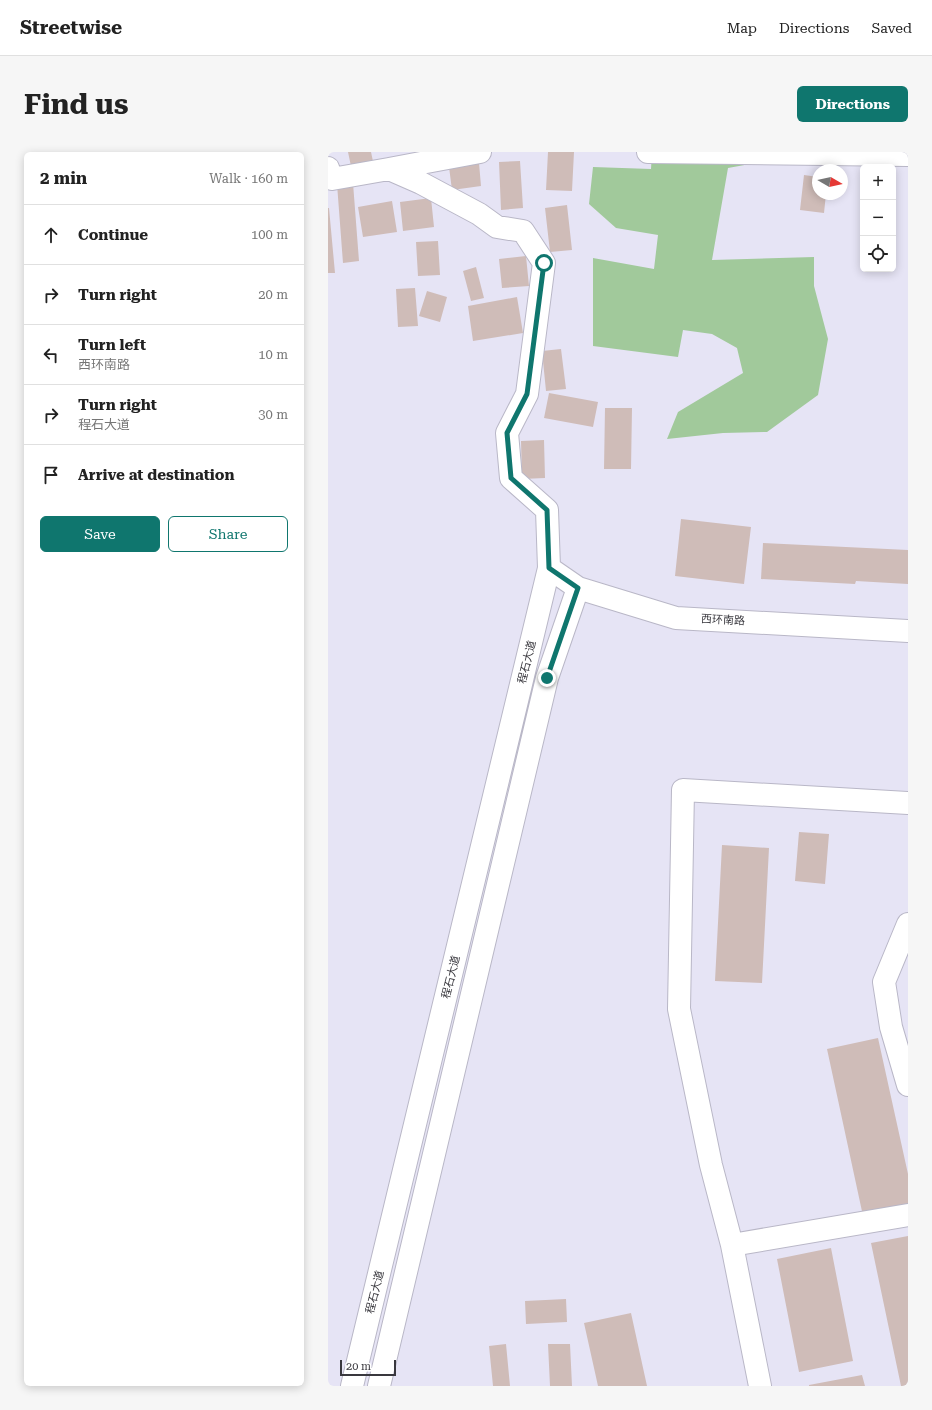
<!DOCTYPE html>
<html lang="en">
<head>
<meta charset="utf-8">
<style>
  :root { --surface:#fff; --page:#f6f6f6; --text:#222; --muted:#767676; --line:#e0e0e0; --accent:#0f766e }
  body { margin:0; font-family:"Roboto Serif","Noto Sans SC",serif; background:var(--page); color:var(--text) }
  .controls { position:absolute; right:12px; top:12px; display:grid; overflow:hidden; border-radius:6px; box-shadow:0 2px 10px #0003 }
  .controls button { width:36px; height:36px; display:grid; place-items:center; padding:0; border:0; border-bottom:1px solid var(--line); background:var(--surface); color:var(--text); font:20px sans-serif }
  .compass { position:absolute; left:484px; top:12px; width:36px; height:36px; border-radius:50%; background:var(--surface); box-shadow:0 2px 10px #0003; rotate:99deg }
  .scale { position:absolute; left:12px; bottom:10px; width:56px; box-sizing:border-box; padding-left:4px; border:2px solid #39383e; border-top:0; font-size:11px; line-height:14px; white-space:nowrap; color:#39383e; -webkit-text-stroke:3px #fff; paint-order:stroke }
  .stop { position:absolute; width:12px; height:12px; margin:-9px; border:3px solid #0f766e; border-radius:50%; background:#fff }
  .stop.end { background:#0f766e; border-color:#fff; box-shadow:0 1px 4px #0008 }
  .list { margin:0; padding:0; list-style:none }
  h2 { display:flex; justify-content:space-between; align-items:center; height:52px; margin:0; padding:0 16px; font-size:17px }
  h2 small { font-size:13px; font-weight:400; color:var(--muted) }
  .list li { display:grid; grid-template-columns:26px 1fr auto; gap:12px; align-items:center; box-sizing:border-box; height:60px; padding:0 16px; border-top:1px solid var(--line) }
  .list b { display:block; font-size:15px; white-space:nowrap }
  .list p { margin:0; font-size:13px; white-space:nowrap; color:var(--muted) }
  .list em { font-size:13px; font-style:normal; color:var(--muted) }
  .actions { display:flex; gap:8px; padding:12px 16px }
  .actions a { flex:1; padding:9px 0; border:1px solid var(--accent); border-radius:6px; text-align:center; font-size:14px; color:var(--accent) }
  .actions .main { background:var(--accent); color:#fff }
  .icon { flex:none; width:22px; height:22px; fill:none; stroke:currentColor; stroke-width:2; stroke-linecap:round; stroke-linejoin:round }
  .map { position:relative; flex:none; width:580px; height:1234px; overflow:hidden; border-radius:6px }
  header { display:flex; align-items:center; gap:24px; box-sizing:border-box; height:56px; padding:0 20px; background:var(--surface); border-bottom:1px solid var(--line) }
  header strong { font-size:19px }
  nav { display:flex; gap:22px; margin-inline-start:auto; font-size:14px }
  .intro { display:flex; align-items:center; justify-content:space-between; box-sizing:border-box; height:96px; padding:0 24px }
  h1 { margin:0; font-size:28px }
  .button { padding:10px 18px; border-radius:6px; background:var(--accent); color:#fff; font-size:14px; font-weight:700 }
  main { display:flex; gap:24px; padding:0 24px }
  aside { flex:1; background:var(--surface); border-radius:6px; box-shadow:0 2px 10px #0003 }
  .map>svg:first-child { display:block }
  .green { fill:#a1c99b }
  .building { fill:#cfbcb8 }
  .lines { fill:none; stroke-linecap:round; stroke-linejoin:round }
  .minor-casing { stroke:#b9b7c7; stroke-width:24 }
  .minor { stroke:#fff; stroke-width:22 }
  .route { stroke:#0f766e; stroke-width:5 }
  .labels { text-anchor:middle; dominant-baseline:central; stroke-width:4; stroke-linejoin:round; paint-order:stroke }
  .street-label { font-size:11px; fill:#39383e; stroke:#fff }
</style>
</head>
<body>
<header>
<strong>Streetwise</strong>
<nav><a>Map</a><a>Directions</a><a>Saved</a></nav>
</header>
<div class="intro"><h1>Find us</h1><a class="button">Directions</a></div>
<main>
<aside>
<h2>2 min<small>Walk · 160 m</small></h2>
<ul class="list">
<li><svg class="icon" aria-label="ahead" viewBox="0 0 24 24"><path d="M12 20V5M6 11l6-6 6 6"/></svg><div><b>Continue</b></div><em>100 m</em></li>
<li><svg class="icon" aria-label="right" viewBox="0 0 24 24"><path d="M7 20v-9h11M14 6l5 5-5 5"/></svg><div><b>Turn right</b></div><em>20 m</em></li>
<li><svg class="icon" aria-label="left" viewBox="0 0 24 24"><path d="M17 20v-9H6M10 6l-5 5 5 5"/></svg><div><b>Turn left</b><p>西环南路</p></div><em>10 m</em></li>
<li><svg class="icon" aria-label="right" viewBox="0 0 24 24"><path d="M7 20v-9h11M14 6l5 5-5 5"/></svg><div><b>Turn right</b><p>程石大道</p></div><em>30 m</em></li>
<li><svg class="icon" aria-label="arrive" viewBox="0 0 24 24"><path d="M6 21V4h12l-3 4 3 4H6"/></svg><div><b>Arrive at destination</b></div></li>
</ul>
<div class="actions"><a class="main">Save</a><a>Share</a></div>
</aside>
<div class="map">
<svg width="580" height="1234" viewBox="0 0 580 1234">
  <rect width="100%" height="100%" fill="#e6e4f5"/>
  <path class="green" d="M324,0L467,4L400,16L384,108L486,105V134L500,187L490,243L439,280L395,281L339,287L350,260L415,221L409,196L384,182L355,178L350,205L265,194V106L326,117L330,83L288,76L261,52L265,15L323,17Z"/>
  <path class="building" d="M20,0H43L46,14L24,19Z
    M220,0H246L244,39L218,38Z
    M192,9L195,56L173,58L171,10Z
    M151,11L153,34L124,38L121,15Z
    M476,23L490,25V42H498L496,61L472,58Z
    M25,31L31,109L15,111L9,32Z
    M103,46L106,75L75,79L72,50Z
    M64,49L69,80L35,85L30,55Z
    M239,53L244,98L222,100L217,56Z
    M0,56H1L7,121H0Z
    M110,89L112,123L90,124L88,90Z
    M198,104L201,134L174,136L171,107Z
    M148,115L156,146L143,149L135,119Z
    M87,136L90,174L70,175L68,137Z
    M99,139L119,145L112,170L91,164Z
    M189,145L195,181L145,189L140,154Z
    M233,197L238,237L218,239L214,199Z
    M221,241L270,250L265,275L216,266Z
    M277,256H304L303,317H276Z
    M216,288L217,326L194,327L193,289Z
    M353,367L423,375L416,432L347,424Z
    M435,391L580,398V432L528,429L527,432L433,427Z
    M471,680L501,682L497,732L467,729Z
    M394,693L441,696L434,831L387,829Z
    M550,886L580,1022V1054L535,1064L499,897Z
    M580,1084V1234H573L543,1091Z
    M503,1096L525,1209L471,1220L449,1107Z
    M238,1147L239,1170L198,1172L197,1149Z
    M303,1161L319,1234H270L256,1171Z
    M178,1192L182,1234H165L161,1194Z
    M220,1192H242L244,1234H222Z
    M534,1223L537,1234H481V1233Z"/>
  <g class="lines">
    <defs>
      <path id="minor" d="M320,0L580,3
        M0,16L4,27L61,17L93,31L151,62L169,75L195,79L216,111L199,242L179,281L183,326L219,358L221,416L24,1234
        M61,17L152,0
        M221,416L250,436L348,466L580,479
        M580,651L355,638L351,857L383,1013L404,1093L580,1063
        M580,772L556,830L563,875L580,933
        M404,1093L432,1234
        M51,1234L219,526L250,436"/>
    </defs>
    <use href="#minor" class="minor-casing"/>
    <use href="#minor" class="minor"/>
  </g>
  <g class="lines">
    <path class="route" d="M216,111L199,242L179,281L183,326L219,358L221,416L250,436L219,526"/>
  </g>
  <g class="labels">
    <g class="street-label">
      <text transform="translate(395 468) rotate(3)">西环南路</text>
      <text transform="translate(199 510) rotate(-76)">程石大道</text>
      <text transform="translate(123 825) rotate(-76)">程石大道</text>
      <text transform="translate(47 1140) rotate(-76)">程石大道</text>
    </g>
  </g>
</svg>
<div class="controls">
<button>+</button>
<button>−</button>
<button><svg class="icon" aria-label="locate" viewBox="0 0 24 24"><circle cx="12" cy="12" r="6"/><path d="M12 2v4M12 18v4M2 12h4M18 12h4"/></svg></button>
</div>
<svg class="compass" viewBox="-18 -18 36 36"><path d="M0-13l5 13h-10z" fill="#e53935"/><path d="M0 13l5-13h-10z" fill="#767676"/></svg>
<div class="scale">20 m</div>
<div class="stop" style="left:216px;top:111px"></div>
<div class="stop end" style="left:219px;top:526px"></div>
</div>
</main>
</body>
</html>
